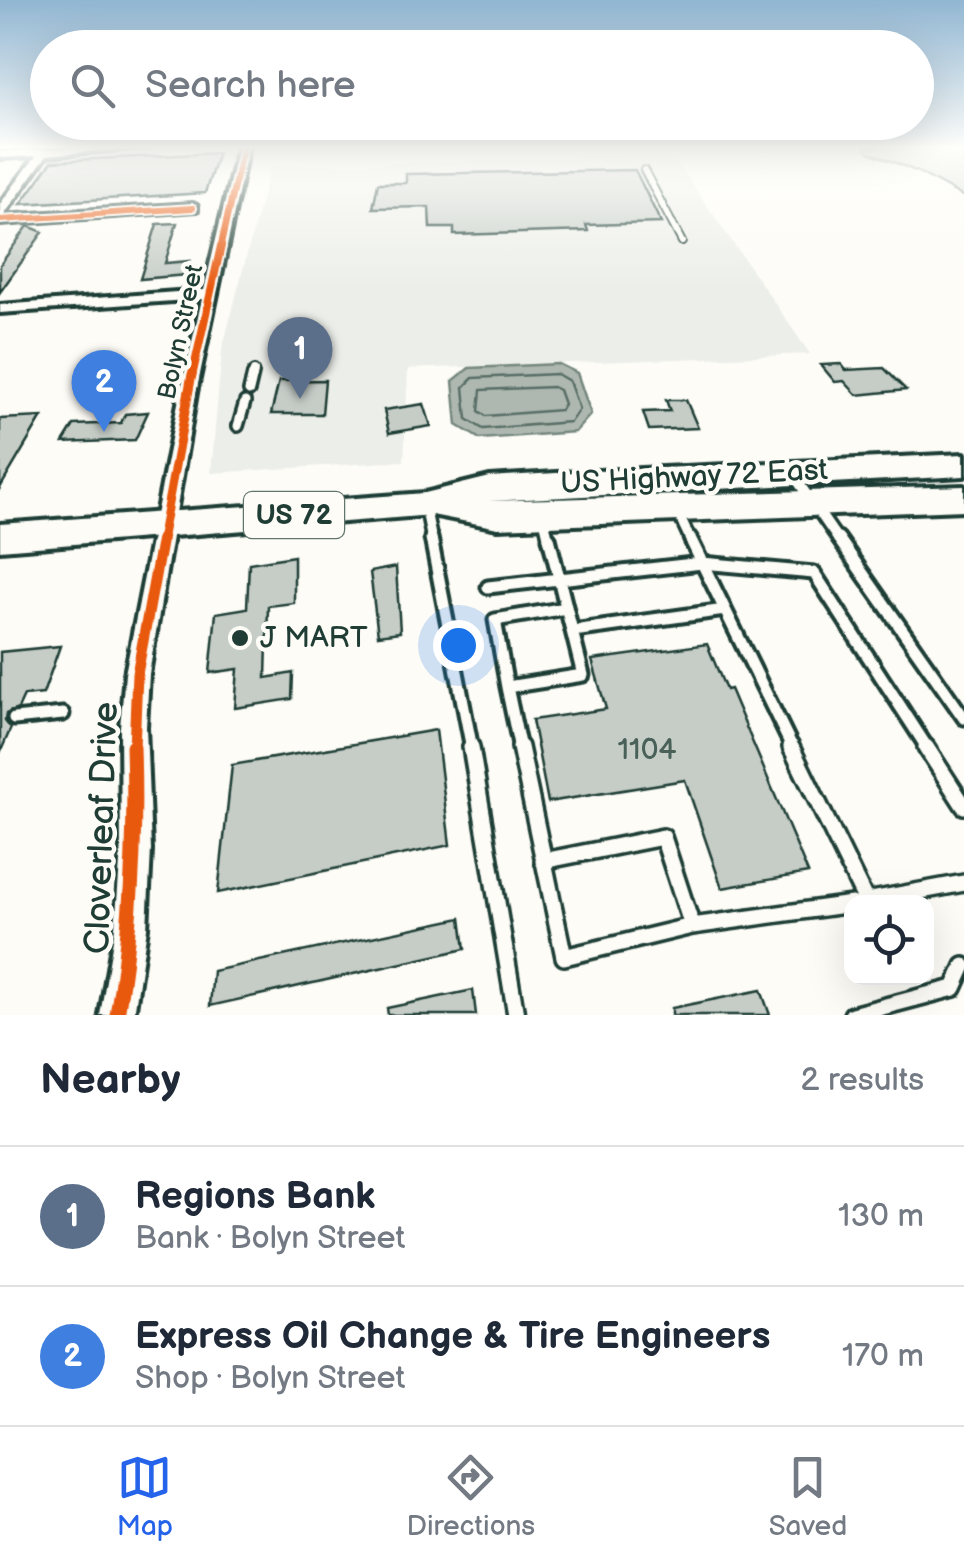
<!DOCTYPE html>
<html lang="en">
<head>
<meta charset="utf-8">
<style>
  :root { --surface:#fff; --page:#f6f6f7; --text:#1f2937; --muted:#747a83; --line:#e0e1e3; --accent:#2563eb }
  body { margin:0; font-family:"Balsamiq Sans",sans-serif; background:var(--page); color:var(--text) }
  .controls { position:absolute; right:30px; bottom:30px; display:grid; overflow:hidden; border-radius:20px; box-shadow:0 10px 40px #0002 }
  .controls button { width:90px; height:90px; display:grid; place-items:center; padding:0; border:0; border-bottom:2px solid var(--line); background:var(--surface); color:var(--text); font:50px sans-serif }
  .you { position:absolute; left:458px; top:645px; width:35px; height:35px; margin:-25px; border:8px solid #fff; border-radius:50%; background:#1a73e8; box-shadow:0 0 0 15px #1a73e833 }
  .badge { display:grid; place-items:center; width:65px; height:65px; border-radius:50%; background:var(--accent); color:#fff; font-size:32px; font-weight:700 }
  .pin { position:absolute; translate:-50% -82px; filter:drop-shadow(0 2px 5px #0008) }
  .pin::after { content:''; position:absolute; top:52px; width:35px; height:30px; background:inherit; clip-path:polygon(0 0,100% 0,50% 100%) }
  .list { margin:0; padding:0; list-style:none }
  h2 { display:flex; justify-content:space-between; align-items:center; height:130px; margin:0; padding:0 40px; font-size:42px }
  h2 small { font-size:32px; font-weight:400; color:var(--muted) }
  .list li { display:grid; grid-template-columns:65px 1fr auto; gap:30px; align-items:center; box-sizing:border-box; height:140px; padding:0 40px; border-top:2px solid var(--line) }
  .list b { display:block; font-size:38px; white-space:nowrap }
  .list p { margin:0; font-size:32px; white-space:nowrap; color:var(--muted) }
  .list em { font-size:32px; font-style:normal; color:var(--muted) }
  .icon { flex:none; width:55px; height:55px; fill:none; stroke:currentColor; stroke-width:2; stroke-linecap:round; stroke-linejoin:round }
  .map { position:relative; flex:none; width:964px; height:1015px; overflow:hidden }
  .search { position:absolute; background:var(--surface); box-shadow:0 10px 40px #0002; left:30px; right:30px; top:30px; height:110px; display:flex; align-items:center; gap:25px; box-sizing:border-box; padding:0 35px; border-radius:55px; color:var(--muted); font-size:38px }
  .sheet { height:410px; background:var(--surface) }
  nav { display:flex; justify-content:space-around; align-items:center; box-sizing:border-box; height:140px; border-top:2px solid var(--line); background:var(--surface); font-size:28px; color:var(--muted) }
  nav a { display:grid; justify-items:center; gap:5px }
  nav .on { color:var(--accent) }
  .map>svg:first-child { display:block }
  .built { fill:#eceee9 }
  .green { fill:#dde0db; stroke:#7e8e88; stroke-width:2.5 }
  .water { fill:#aeb8b1; stroke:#75877f; stroke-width:2.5 }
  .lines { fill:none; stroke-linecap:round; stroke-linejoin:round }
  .shore { stroke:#586e66; stroke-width:2.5 }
  .building { fill:#c6cdc7; stroke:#1f3d34; stroke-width:2.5 }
  .service-far4-casing { stroke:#1f3d34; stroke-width:10 }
  .service-far3-casing { stroke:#1f3d34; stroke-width:12 }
  .service-far2-casing { stroke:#1f3d34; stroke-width:16 }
  .service-far1-casing { stroke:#1f3d34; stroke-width:19 }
  .service-casing { stroke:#1f3d34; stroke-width:22 }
  .minor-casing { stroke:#1f3d34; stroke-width:8 }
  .trunk-casing { stroke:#1f3d34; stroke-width:8 }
  .service-far4 { stroke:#fdfcf7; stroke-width:6 }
  .service-far3 { stroke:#fdfcf7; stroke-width:8 }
  .service-far2 { stroke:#fdfcf7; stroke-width:9 }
  .service-far1 { stroke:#fdfcf7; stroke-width:11 }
  .service { stroke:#fdfcf7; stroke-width:15 }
  .minor { fill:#fdfcf7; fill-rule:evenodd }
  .trunk { fill:#fdfcf7; fill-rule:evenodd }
  .cycleway-far4-casing { stroke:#fdfcf7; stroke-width:10 }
  .cycleway-far3-casing { stroke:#fdfcf7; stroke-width:12 }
  .cycleway-far2-casing { stroke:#fdfcf7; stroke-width:15 }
  .cycleway-far1-casing { stroke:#fdfcf7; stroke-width:18 }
  .cycleway-casing { stroke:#fdfcf7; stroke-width:21 }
  .cycleway-far4 { stroke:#e8590c; stroke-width:6 }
  .cycleway-far3 { stroke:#e8590c; stroke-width:8 }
  .cycleway-far2 { stroke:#e8590c; stroke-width:9 }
  .cycleway-far1 { stroke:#e8590c; stroke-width:11 }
  .cycleway { stroke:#e8590c; stroke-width:15 }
  .poi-dot { fill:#1f3d34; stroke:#fdfcf7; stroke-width:4 }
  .labels { text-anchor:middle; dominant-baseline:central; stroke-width:9; stroke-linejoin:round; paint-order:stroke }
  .far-street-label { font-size:25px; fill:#1f3d34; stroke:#fdfcf7 }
  .shield { fill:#fdfcf7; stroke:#62766e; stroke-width:2.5 }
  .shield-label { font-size:28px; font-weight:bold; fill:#1f3d34 }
  .street-label { font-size:30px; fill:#1f3d34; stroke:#fdfcf7 }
  .poi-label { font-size:30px; fill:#1f3d34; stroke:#fdfcf7; text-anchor:start }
  .near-number-label { font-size:30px; fill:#496159 }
  .near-street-label { font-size:35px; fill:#1f3d34; stroke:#fdfcf7 }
</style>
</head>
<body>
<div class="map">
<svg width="964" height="1015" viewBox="0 0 964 1015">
  <rect width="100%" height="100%" fill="#fdfcf7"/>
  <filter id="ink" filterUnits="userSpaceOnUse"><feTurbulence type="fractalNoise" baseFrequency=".01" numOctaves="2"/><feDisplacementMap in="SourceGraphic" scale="20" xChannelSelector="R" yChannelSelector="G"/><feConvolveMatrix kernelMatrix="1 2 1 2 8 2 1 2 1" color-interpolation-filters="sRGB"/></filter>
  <g filter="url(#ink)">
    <path class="built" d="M653,155L676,161L810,354L408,369L404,461L211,473L222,350L270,166Z"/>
    <path class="green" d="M865,147H964V197L918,172L869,152Z"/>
    <path class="water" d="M559,364L577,373L591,414L575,432L480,439L457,425L453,381L469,368Z"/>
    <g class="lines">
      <path class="shore" d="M557,374L569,381L579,409L570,422L483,429L467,419L464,387L473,378Z
        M553,387L559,390L564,404L560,410L486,416L479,411L481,390Z"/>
    </g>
    <path class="building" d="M218,153L205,193L21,204L52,161Z
      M635,170L661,223L586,225L588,231L454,235V228H430L429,207L373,208L378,183H406V174Z
      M177,223L165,263L190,261L186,275L140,279L157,224Z
      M28,226L43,232L0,292V265Z
      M841,364L846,370L884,368L906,390L857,395L844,381L835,382L821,365Z
      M325,380L322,414H271L279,381Z
      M666,400H686L698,428L649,430L643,412L670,411Z
      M424,404L431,426L389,433L384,410Z
      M148,412L135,440L63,443L74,425L121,423L125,414Z
      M42,417L0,488V419Z
      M294,556V603L268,606L266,678L293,673L292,699L235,708L238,669L210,673L216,613L247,608L249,563Z
      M396,567L400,632L378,635L370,572Z
      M707,644L726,690L730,689L808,873L722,888L685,780L548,802L532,720L606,709L592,660Z
      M60,646L43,694L24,696L18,709L6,714L5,721L11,728L0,753V652Z
      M436,730L450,845L218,893L232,765Z
      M461,918L465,949L210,1006L213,971Z
      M473,990L476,1015H388L387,1008Z
      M761,990L770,1015H672V1008Z"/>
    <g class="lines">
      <defs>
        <path id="service-far4" d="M644,170L682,242"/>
        <path id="service-far3" d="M253,377L254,371"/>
        <path id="service-far2" d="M249,391L253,374
          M238,426L245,402
          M794,476L839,541
          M425,505L432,541
          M676,509L691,541
          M543,515L549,541"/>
        <path id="service-far1" d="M431,538L472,749
          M549,538L583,675L507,687L495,620L566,608
          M690,538L793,749
          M838,538L964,718
          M488,587L702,563L814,573L928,749
          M573,631L725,610
          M507,687L520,749
          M14,719L63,714"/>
        <path id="service" d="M471,747L516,1015
          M520,747L564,957L692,926L852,904
          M791,747L866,901L964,883
          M926,747L964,806
          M543,861L663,837L692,926
          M852,1015L954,988L964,966"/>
        <path id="minor" d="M87,147H151L47,155L4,215L0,216V204L36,156L0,158V152Z
          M238,147H248L196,393L149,674L146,727L151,850L147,928L134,1015H100L115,928L121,850L120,727L125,674L180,393L202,299L0,313V305L204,290Z
          M193,204L197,206V210L0,224V216Z"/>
        <path id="trunk" d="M964,454V476L488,501L964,486V510L498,528L432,515L0,550V524L425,493L490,477L556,473Z"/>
      </defs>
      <use href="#service-far4" class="service-far4-casing"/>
      <use href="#service-far3" class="service-far3-casing"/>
      <use href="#service-far2" class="service-far2-casing"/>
      <use href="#service-far1" class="service-far1-casing"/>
      <use href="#service" class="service-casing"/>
      <use href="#minor" class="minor-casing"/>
      <use href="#trunk" class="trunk-casing"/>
      <use href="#service-far4" class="service-far4"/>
      <use href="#service-far3" class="service-far3"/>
      <use href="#service-far2" class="service-far2"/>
      <use href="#service-far1" class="service-far1"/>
      <use href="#service" class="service"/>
      <use href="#minor" class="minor"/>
      <use href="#trunk" class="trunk"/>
      <defs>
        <path id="cycleway-far4" d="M0,220L193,208
          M220,249L243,147"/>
        <path id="cycleway-far3" d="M192,377L221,246"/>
        <path id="cycleway-far2" d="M161,541L192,374"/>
        <path id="cycleway-far1" d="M134,749L137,674L162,538"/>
        <path id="cycleway" d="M117,1015C132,925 136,839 133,747"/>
      </defs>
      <use href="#cycleway-far4" class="cycleway-far4-casing"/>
      <use href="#cycleway-far3" class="cycleway-far3-casing"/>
      <use href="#cycleway-far2" class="cycleway-far2-casing"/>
      <use href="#cycleway-far1" class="cycleway-far1-casing"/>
      <use href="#cycleway" class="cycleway-casing"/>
      <use href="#cycleway-far4" class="cycleway-far4"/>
      <use href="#cycleway-far3" class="cycleway-far3"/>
      <use href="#cycleway-far2" class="cycleway-far2"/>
      <use href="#cycleway-far1" class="cycleway-far1"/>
      <use href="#cycleway" class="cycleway"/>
    </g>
  </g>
  <linearGradient id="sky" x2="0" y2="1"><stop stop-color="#91b6d2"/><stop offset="0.51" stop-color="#fefefb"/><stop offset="1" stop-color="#fefefb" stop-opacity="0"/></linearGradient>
  <rect width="964" height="289" fill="url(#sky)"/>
  <circle class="poi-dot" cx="240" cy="638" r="10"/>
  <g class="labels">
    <g class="far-street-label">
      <text transform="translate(181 332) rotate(-78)">Bolyn Street</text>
    </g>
    <rect class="shield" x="244" y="492" width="100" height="46" rx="8"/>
    <g class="shield-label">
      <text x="294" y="515">US 72</text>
    </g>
    <g class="street-label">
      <text transform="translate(694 477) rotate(-3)">US Highway 72 East</text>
    </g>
    <g class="poi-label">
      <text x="260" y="638">J MART</text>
    </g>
    <g class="near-number-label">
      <text x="647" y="750">1104</text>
    </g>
    <g class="near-street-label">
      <text transform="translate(102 828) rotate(-88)">Cloverleaf Drive</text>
    </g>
  </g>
</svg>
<div class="controls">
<button><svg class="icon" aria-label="locate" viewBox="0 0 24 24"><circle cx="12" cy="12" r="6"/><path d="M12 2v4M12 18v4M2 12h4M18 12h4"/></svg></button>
</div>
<div class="you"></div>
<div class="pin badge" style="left:300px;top:399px;background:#5c6f8a">1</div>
<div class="pin badge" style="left:104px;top:432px;background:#3f7fe0">2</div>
<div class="search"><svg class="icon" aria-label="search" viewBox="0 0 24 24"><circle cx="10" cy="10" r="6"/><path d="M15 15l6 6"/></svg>Search here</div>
</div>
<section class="sheet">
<h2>Nearby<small>2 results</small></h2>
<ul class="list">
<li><span class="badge" style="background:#5c6f8a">1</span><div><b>Regions Bank</b><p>Bank · Bolyn Street</p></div><em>130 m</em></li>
<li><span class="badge" style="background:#3f7fe0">2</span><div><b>Express Oil Change &amp; Tire Engineers</b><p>Shop · Bolyn Street</p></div><em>170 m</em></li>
</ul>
</section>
<nav>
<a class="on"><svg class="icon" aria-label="map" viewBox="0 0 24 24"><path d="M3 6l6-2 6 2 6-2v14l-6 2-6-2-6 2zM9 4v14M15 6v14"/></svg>Map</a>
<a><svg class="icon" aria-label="directions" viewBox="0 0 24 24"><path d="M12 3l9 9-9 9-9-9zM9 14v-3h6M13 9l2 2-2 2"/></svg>Directions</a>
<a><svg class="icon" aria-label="saved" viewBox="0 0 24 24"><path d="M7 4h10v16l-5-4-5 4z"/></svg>Saved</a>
</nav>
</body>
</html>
